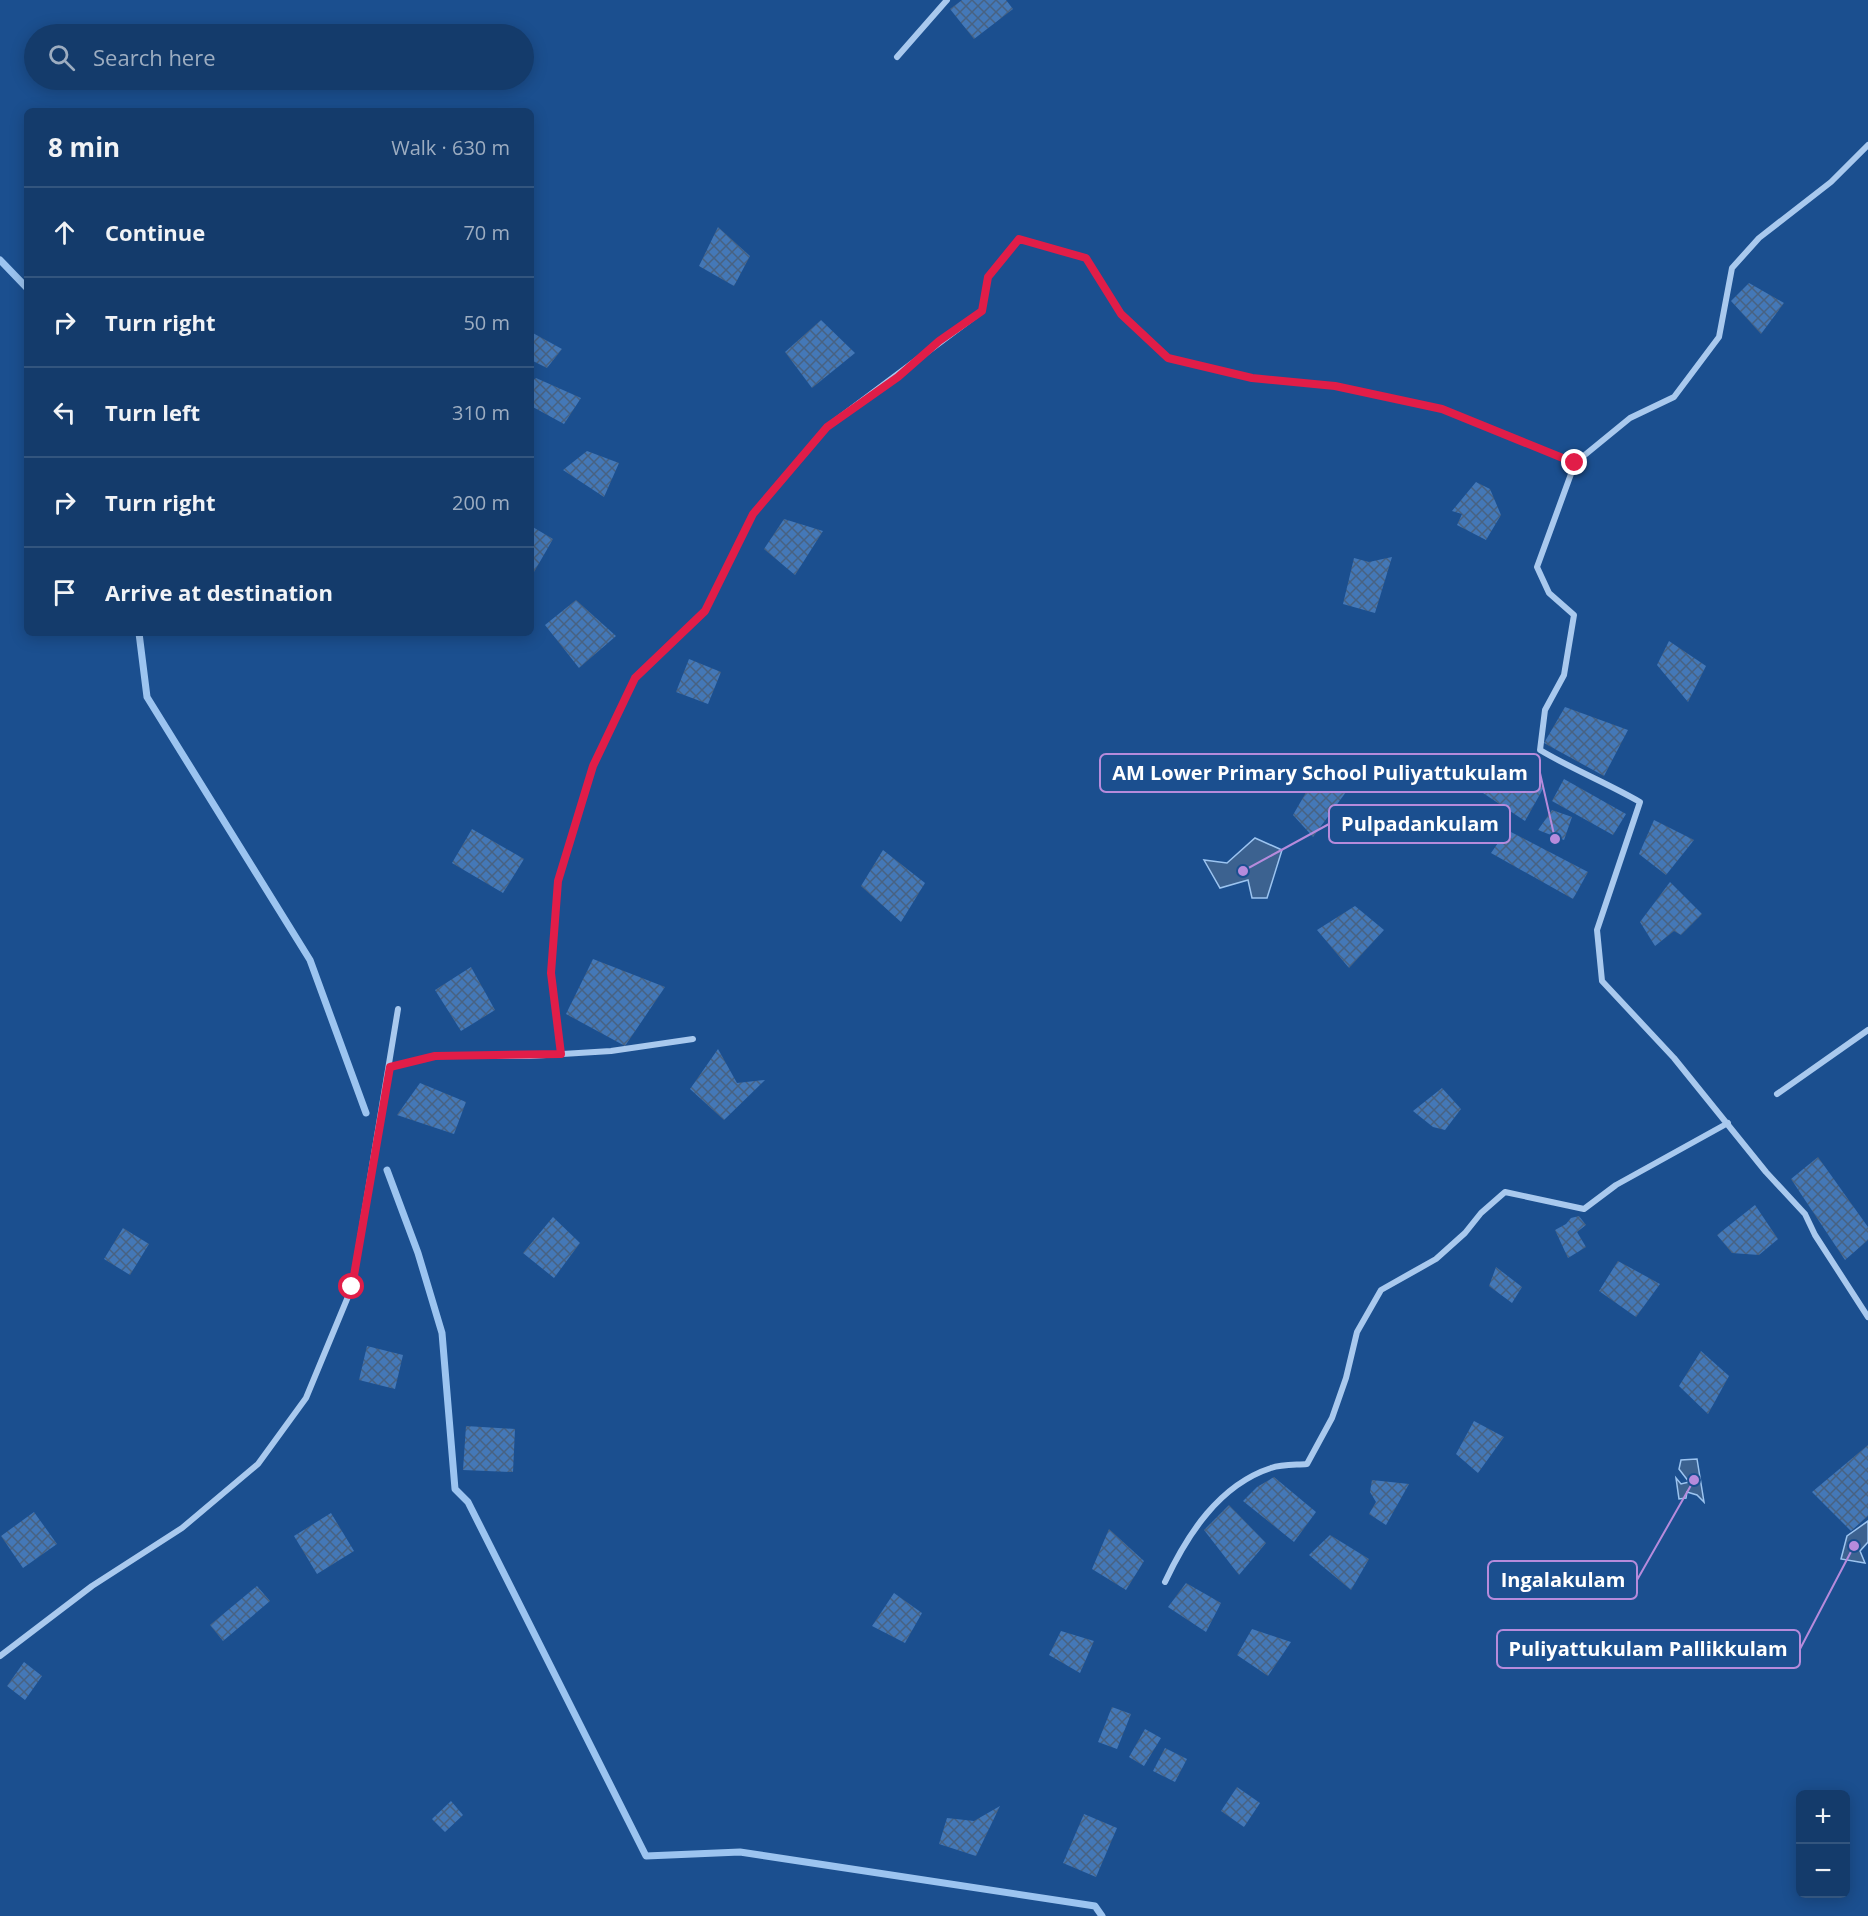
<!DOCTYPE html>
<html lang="en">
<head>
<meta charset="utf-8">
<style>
  :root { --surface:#143b6b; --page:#1d4271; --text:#f1f3f6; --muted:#9dadc1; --line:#33557e }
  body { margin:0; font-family:"Open Sans",sans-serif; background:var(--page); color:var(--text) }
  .controls { position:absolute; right:18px; bottom:18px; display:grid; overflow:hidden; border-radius:9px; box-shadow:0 3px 15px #0003 }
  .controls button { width:54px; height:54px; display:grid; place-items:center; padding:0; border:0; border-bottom:2px solid var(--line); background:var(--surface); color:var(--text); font:30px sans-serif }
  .stop { position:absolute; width:18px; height:18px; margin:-14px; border:4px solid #e11d48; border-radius:50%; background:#fff }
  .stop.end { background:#e11d48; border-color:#fff; box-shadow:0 2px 6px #0008 }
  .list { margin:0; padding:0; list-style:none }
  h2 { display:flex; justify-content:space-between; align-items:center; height:78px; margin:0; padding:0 24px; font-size:26px }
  h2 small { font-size:20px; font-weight:400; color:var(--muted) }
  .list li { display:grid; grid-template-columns:39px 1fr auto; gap:18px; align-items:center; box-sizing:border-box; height:90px; padding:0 24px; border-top:2px solid var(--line) }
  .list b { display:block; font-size:22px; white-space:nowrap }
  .list em { font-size:20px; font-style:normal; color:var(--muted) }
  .icon { flex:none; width:33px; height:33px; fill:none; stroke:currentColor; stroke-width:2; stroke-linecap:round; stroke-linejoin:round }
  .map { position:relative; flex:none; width:1868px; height:1916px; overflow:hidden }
  .search { position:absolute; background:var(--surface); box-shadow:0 3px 15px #0003; left:24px; top:24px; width:510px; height:66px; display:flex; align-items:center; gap:15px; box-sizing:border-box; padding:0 21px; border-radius:33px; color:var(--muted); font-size:22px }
  .panel { position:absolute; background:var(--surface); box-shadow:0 3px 15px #0003; left:24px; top:108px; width:510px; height:528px; border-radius:9px }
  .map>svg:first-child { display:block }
  .water { fill:#3c6290; stroke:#9cc4f0; stroke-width:1.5 }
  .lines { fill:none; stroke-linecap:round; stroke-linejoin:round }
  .stream { stroke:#9cc4f0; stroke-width:7 }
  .building { fill:url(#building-cross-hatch) }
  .street { stroke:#a9c9ee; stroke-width:6 }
  .route { stroke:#e11d48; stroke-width:8 }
  .leader { fill:none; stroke:#b68bdc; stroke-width:2 }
  .callout-dot { fill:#b68bdc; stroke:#1b4f8f; stroke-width:2 }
  .callout { fill:#1b4f8f; stroke:#b68bdc; stroke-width:2 }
  .callout-label { font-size:20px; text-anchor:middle; font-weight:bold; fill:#fff }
</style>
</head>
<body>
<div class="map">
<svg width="1868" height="1916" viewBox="0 0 1868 1916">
  <defs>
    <pattern id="building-cross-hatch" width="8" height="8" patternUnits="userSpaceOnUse" patternTransform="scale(1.5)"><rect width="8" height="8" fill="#4478b7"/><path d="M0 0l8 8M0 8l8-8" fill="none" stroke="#486282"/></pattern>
  </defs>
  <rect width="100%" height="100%" fill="#1b4f8f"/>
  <path class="water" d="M1255,838L1282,850L1267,898H1252L1248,880L1220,888L1204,860L1227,863Z
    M1697,1459L1704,1502L1697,1495L1687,1492L1686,1498L1679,1499L1676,1478L1681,1484L1689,1482L1679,1469L1681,1460Z
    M1868,1521V1542L1860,1551L1865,1563L1841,1559L1847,1536Z"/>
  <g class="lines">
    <path class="stream" d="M0,260L27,288
      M139,633L147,697L310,960L366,1113
      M387,1170L418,1253L442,1333L455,1489L468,1502L646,1856L740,1852L1095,1906L1102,1916"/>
  </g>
  <path class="building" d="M962,0H1006L1013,9L974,39L950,9Z
    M718,227L750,256L734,286L699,266Z
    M1749,283L1784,303L1761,334L1731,301Z
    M821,320L855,353L812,388L785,352Z
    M531,332L562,349L547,368L531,360Z
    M536,378L581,398L564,424L531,406V382Z
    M587,451L619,463L604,497L563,470Z
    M1476,482L1490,489L1501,515L1486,540L1457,525L1462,514L1452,511Z
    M784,519L823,531L795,575L764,549Z
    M531,526L553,539L534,572L531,570Z
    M1392,557L1375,613L1343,604L1354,558L1369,562Z
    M576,600L616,636L579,668L545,625Z
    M1669,641L1706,666L1688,702L1657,665Z
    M689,659L721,672L708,704L676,692Z
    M1565,707L1628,730L1604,776L1544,743Z
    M1490,758L1544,787L1525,821L1474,787Z
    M1315,777L1349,788L1313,837L1293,815Z
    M1564,779L1626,814L1613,835L1552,801Z
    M1552,810L1572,817L1564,840L1538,830Z
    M1654,820L1694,840L1666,875L1639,854Z
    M472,829L524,859L503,893L452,863Z
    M1507,830L1588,872L1573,899L1491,853Z
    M883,850L925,883L901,922L861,886Z
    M1670,882L1702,914L1681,935L1674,931L1655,946L1640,922Z
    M1355,906L1384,930L1349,968L1317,930Z
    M593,959L665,987L625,1046L566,1014Z
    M471,967L495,1010L461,1031L435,990Z
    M718,1049L737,1083L765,1080L724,1120L690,1089Z
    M420,1083L466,1102L454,1134L397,1115Z
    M1442,1088L1461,1109L1445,1130L1433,1127L1413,1111Z
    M1818,1157L1868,1227V1240L1845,1260L1791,1179Z
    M1755,1205L1778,1239L1759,1255L1732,1253L1717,1235Z
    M1579,1216L1586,1225L1577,1232L1586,1247L1568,1258L1555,1230L1566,1224L1571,1218Z
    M553,1217L580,1243L554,1278L523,1253Z
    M123,1228L149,1244L130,1275L104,1259Z
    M1618,1261L1660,1284L1636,1317L1599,1291Z
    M1496,1267L1522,1287L1512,1303L1489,1286Z
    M367,1346L403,1355L395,1389L359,1380Z
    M1701,1351L1729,1376L1708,1414L1679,1386Z
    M1474,1421L1504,1437L1478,1473L1456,1454Z
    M466,1426L515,1429L513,1472L463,1470Z
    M1868,1445V1516L1851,1531L1812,1492Z
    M1274,1477L1316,1512L1294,1542L1243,1501L1257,1487Z
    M1372,1480L1409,1484L1386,1525L1369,1514L1376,1502L1370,1492Z
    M1229,1505L1266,1543L1239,1575L1204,1530Z
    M34,1512L57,1544L23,1568L1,1536Z
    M331,1513L354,1551L317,1574L294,1536Z
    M1109,1529L1144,1561L1126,1590L1092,1569Z
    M1330,1535L1369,1559L1351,1590L1309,1555Z
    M1186,1583L1221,1603L1206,1632L1168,1607Z
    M257,1586L270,1601L223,1641L210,1625Z
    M894,1593L922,1613L905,1643L872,1626Z
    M1252,1629L1291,1642L1268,1676L1237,1655Z
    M1061,1631L1094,1641L1080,1673L1049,1655Z
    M24,1662L42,1676L25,1700L7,1686Z
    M1112,1707L1131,1714L1117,1749L1098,1742Z
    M1145,1729L1161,1738L1144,1766L1129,1757Z
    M1165,1748L1187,1759L1175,1782L1153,1771Z
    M1237,1787L1260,1803L1244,1827L1221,1811Z
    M451,1801L463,1815L445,1832L432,1819Z
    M1000,1806L976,1856L939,1844L947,1818L974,1821Z
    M1084,1814L1117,1828L1096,1877L1063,1863Z"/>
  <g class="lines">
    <path class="street" d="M897,57L947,0
      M1868,145L1831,182L1759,238L1732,268L1719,337L1674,397L1630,418L1575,463L1537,567L1549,593L1574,615L1564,675L1545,710L1540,750C1572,769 1607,783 1640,802L1597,930L1602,981L1674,1058L1766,1172L1805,1214L1815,1235L1868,1317
      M561,1054L551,973L558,881L593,766L635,678L705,611L753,514L827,427L982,311L988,277L1019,239L1086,258L1121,314L1168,358L1252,378L1335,386L1442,409L1575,463
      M390,1067L435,1056H530L611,1051L693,1039
      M1777,1094L1868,1030
      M1165,1582C1187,1535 1219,1485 1271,1468C1282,1464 1296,1465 1307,1464L1332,1418L1346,1378L1357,1332L1381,1290L1436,1259L1465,1233L1481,1213L1505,1192L1584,1209L1616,1185L1728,1123
      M0,1656L92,1586L182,1528L258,1464L306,1398L352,1287L398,1009"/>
  </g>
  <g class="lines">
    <path class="route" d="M352,1287L390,1067L435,1056L561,1054L551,973L558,881L593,766L635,678L705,611L753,514L827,427L898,377L939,341L982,311L988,277L1019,239L1086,258L1121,314L1168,358L1252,378L1335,386L1442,409L1575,463"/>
  </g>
  <path class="leader" d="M1555 839L1540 773M1243 871L1329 824M1694 1480L1637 1580M1854 1546L1800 1649"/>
  <g class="callout-dot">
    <circle cx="1555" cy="839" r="6"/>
    <circle cx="1243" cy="871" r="6"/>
    <circle cx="1694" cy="1480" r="6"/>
    <circle cx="1854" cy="1546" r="6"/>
  </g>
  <g class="callout">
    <rect x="1100" y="754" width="440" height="38" rx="6"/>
    <rect x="1329" y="805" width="181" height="38" rx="6"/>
    <rect x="1488" y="1561" width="149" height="38" rx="6"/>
    <rect x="1497" y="1630" width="303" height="38" rx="6"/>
  </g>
  <g class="callout-label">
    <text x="1320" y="780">AM Lower Primary School Puliyattukulam</text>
    <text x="1420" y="831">Pulpadankulam</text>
    <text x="1563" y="1587">Ingalakulam</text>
    <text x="1648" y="1656">Puliyattukulam Pallikkulam</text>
  </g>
</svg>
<div class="controls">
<button>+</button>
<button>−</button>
</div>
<div class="stop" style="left:352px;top:1287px"></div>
<div class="stop end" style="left:1575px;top:463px"></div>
<div class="search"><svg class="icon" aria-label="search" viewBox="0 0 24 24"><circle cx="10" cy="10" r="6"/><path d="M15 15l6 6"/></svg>Search here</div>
<section class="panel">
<h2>8 min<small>Walk · 630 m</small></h2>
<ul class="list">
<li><svg class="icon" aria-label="ahead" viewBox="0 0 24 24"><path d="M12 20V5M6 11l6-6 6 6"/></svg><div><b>Continue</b></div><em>70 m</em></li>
<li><svg class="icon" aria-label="right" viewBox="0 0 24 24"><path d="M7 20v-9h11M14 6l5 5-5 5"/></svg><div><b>Turn right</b></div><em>50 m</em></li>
<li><svg class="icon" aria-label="left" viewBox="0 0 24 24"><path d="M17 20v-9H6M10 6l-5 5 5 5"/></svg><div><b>Turn left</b></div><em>310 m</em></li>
<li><svg class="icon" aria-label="right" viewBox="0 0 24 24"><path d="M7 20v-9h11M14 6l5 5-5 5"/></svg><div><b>Turn right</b></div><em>200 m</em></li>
<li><svg class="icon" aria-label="arrive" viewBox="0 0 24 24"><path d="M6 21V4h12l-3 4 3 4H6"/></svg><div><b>Arrive at destination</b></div></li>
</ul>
</section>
</div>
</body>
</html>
